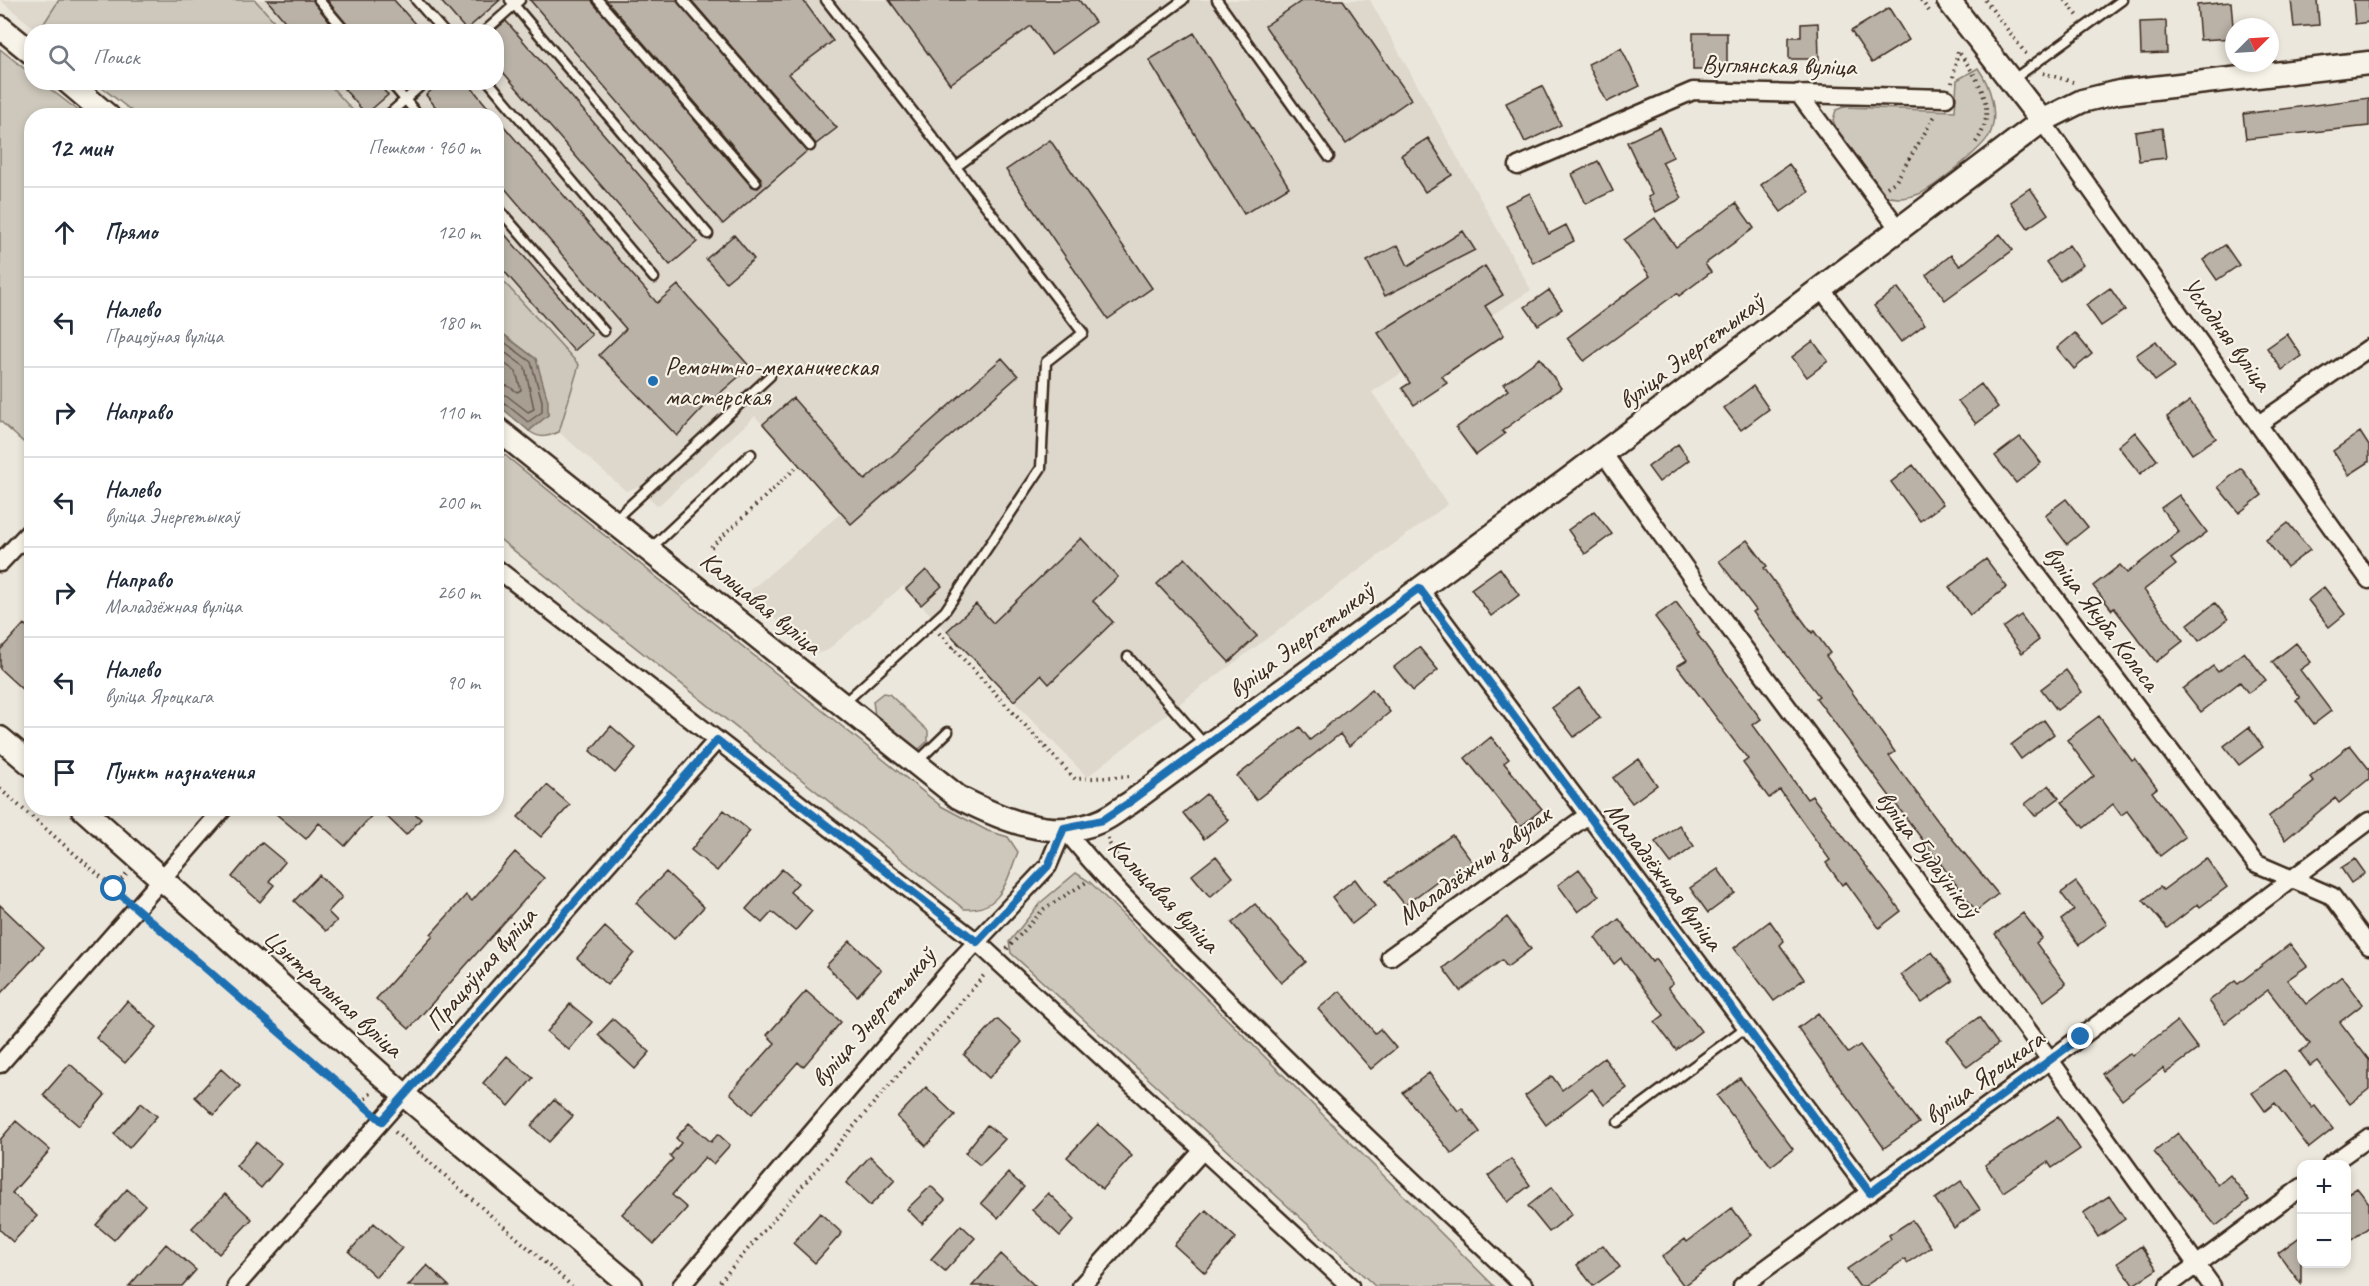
<!DOCTYPE html>
<html lang="ru">
<head>
<meta charset="utf-8">
<style>
  :root { --surface:#fff; --page:#f2f2f3; --text:#1f2937; --muted:#747a83; --line:#e0e1e3 }
  body { margin:0; font-family:Caveat,sans-serif; background:var(--page); color:var(--text) }
  .controls { position:absolute; right:18px; bottom:18px; display:grid; overflow:hidden; border-radius:12px; box-shadow:0 3px 9px #0003 }
  .controls button { width:54px; height:54px; display:grid; place-items:center; padding:0; border:0; border-bottom:2px solid var(--line); background:var(--surface); color:var(--text); font:30px sans-serif }
  .compass { position:absolute; left:2225px; top:18px; width:54px; height:54px; border-radius:50%; background:var(--surface); box-shadow:0 3px 9px #0003; rotate:66deg }
  .stop { position:absolute; width:18px; height:18px; margin:-14px; border:4px solid #1f6fb2; border-radius:50%; background:#fff }
  .stop.end { background:#1f6fb2; border-color:#fff; box-shadow:0 2px 6px #0008 }
  .list { margin:0; padding:0; list-style:none }
  h2 { display:flex; justify-content:space-between; align-items:center; height:78px; margin:0; padding:0 24px; font-size:26px }
  h2 small { font-size:20px; font-weight:400; color:var(--muted) }
  .list li { display:grid; grid-template-columns:39px 1fr auto; gap:18px; align-items:center; box-sizing:border-box; height:90px; padding:0 24px; border-top:2px solid var(--line) }
  .list b { display:block; font-size:22px; white-space:nowrap }
  .list p { margin:0; font-size:20px; white-space:nowrap; color:var(--muted) }
  .list em { font-size:20px; font-style:normal; color:var(--muted) }
  .icon { flex:none; width:33px; height:33px; fill:none; stroke:currentColor; stroke-width:2; stroke-linecap:round; stroke-linejoin:round }
  .map { position:relative; flex:none; width:2369px; height:1286px; overflow:hidden }
  .search { position:absolute; background:var(--surface); box-shadow:0 3px 9px #0003; left:24px; top:24px; width:480px; height:66px; display:flex; align-items:center; gap:15px; box-sizing:border-box; padding:0 21px; border-radius:24px; color:var(--muted); font-size:22px }
  .panel { position:absolute; background:var(--surface); box-shadow:0 3px 9px #0003; left:24px; top:108px; width:480px; height:708px; border-radius:24px }
  .map>svg:first-child { display:block }
  .built { fill:#ddd7cc }
  .green { fill:#cec8bc; stroke:#84796d; stroke-width:1.5 }
  .water { fill:#a89f93; stroke:#7c7064; stroke-width:1.5 }
  .lines { fill:none; stroke-linecap:round; stroke-linejoin:round }
  .shore { stroke:#67594d; stroke-width:1.5 }
  .building { fill:#bab2a7; stroke:#3b2a1e; stroke-width:1.5 }
  .lane-casing { stroke:#3b2a1e; stroke-width:13 }
  .street-casing { stroke:#3b2a1e; stroke-width:21 }
  .secondary-casing { stroke:#3b2a1e; stroke-width:27 }
  .path { stroke:#3b2a1e; stroke-width:4; stroke-dasharray:1.5 4.5; stroke-linecap:butt }
  .lane { stroke:#f7f3e8; stroke-width:8 }
  .street { stroke:#f7f3e8; stroke-width:16 }
  .secondary { stroke:#f7f3e8; stroke-width:22 }
  .route { stroke:#1f6fb2; stroke-width:8 }
  .poi-dot { fill:#1f6fb2; stroke:#f7f3e8; stroke-width:2 }
  .labels { text-anchor:middle; dominant-baseline:central; stroke-width:4.5; stroke-linejoin:round; paint-order:stroke }
  .street-label { font-size:26px; fill:#3b2a1e; stroke:#f7f3e8 }
  .poi-label { font-size:26px; fill:#3b2a1e; stroke:#f7f3e8; text-anchor:start }
</style>
</head>
<body>
<div class="map">
<svg width="2369" height="1286" viewBox="0 0 2369 1286">
  <rect width="100%" height="100%" fill="#ece7dc"/>
  <filter id="ink" filterUnits="userSpaceOnUse"><feTurbulence type="fractalNoise" baseFrequency=".0167" numOctaves="2"/><feDisplacementMap in="SourceGraphic" scale="12" xChannelSelector="R" yChannelSelector="G"/><feConvolveMatrix kernelMatrix="1 2 1 2 8 2 1 2 1" color-interpolation-filters="sRGB"/></filter>
  <g filter="url(#ink)">
    <path class="built" d="M0,0H59L39,32Z
      M255,0H1370L1531,290L1372,392L1448,504L1192,694L1087,777L903,586L826,651L818,653L745,595L841,513L755,416L658,506L637,487L626,491L559,432L579,365L497,273L496,116L357,115L328,83L496,82V32L283,31Z"/>
    <path class="green" d="M59,0H255L283,31H39Z
      M0,49L31,74L32,82L42,83L84,115L32,116L31,449L0,421Z
      M1978,68C1990,85 1999,113 1990,134C1983,148 1934,188 1919,194C1908,198 1895,200 1883,195L1836,128L1833,120L1836,110L1844,107L1955,111L1957,80Z
      M96,83H328L357,115H137Z
      M496,273L579,365L559,432C547,437 540,439 529,431L548,415L536,359L497,329Z
      M496,448L941,806L988,831L1008,837L1018,852C1006,881 1002,911 964,909L497,537Z
      M883,693L889,694L928,731V741L919,749L912,750L875,716L873,701Z
      M1076,873L1090,882L1494,1286H1375L1011,953L1009,942L1040,903Z"/>
    <path class="water" d="M496,329L536,359L548,401V415L529,431L497,404Z"/>
    <g class="lines">
      <path class="shore" d="M496,336L531,362L542,401V412L528,422L502,401L496,400
        M496,346L525,367L534,409L528,412L506,395L496,393
        M496,357L516,372L521,390L517,392L508,386L496,384"/>
    </g>
    <path class="building" d="M267,0H313L337,32H294Z
      M327,0H394L422,32H352Z
      M440,0H500L466,30Z
      M530,0H592L751,186L758,188L762,184L761,178L606,0H677L807,151L723,224Z
      M691,0H803L833,41L789,74L837,128L816,144Z
      M889,0H1079L1095,22L1051,54L1031,26L950,84Z
      M1303,0H1343L1411,99L1346,144L1265,26Z
      M2291,0H2317L2319,25L2294,27Z
      M2353,0H2369V22L2355,24Z
      M2231,2L2234,38L2200,40L2197,5Z
      M1889,8L1909,40L1872,63L1851,31Z
      M506,21L697,242L670,265L496,64V29Z
      M2166,21L2167,53L2141,54L2140,22Z
      M1818,23L1819,59H1789V37H1801V24Z
      M1194,33L1289,187L1244,214L1149,60Z
      M1693,33H1727V70H1693Z
      M1621,48L1640,86L1607,102L1588,64Z
      M338,82H376L388,95L366,114Z
      M441,82H467L495,116H443L426,95Z
      M1542,86L1561,125L1525,142L1506,103Z
      M2369,98V126L2246,139L2243,114Z
      M496,117L657,303L678,285L750,367L704,407L677,436L599,355L626,329L496,178Z
      M1659,127L1673,157L1662,162L1682,198L1656,212L1648,197L1652,195L1627,142Z
      M2162,128L2166,158L2139,161L2135,132Z
      M1428,138L1452,175L1425,192L1401,155Z
      M1050,140L1152,288L1108,319L1006,170Z
      M1598,161L1613,191L1586,204L1572,174Z
      M1789,164L1809,192L1781,212L1761,185Z
      M2030,188L2048,214L2028,228L2010,202Z
      M1530,193L1549,234L1566,225L1574,241L1533,263L1505,205Z
      M1736,203L1754,228L1705,264L1711,272L1679,296L1677,293L1584,361L1567,338L1650,276L1624,240L1655,218L1676,247Z
      M496,224L592,335L574,351L496,262Z
      M1463,231L1475,250L1385,296L1367,261L1398,245L1408,266Z
      M2000,234L2013,250L1945,300L1926,275L1951,255L1960,266Z
      M734,235L754,259L726,282L706,259Z
      M2069,245L2083,265L2060,281L2046,262Z
      M2225,245L2239,265L2217,280L2203,260Z
      M1485,266L1503,295L1485,306L1504,335L1442,376L1447,383L1414,405L1402,388L1410,383L1378,333Z
      M1898,288L1925,324L1901,342L1874,306Z
      M2110,288L2125,310L2101,326L2086,305Z
      M1549,290L1562,309L1538,325L1525,307Z
      M2075,333L2092,354L2074,369L2057,348Z
      M2287,334L2302,356L2282,370L2267,348Z
      M1813,341L1828,361L1807,377L1792,357Z
      M2156,341L2175,367L2155,381L2136,355Z
      M1002,358L1018,376L851,524L763,424L793,398L865,480Z
      M1540,358L1561,388L1502,431L1505,434L1476,455L1456,428L1508,390L1504,384Z
      M1981,384L1998,407L1976,424L1958,401Z
      M1753,386L1769,409L1741,430L1724,408Z
      M2190,401L2216,438L2192,454L2167,417Z
      M2135,432L2157,460L2140,474L2118,446Z
      M2360,432L2369,446V462L2349,475L2333,451Z
      M2020,437L2041,463L2016,483L1995,456Z
      M1678,444L1689,460L1659,482L1648,467Z
      M1913,465L1943,504L1920,521L1891,482Z
      M2241,468L2262,495L2239,513L2218,487Z
      M2179,495L2207,532L2171,559L2176,565L2144,590L2183,641L2156,662L2114,608L2112,610L2093,586L2120,565L2127,573L2179,532L2161,508Z
      M2066,499L2088,527L2067,544L2045,515Z
      M1594,511L1612,534L1585,554L1568,530Z
      M2288,523L2310,550L2287,567L2266,540Z
      M1081,538L1118,577L1093,601L1113,622L1049,684L1041,675L1014,701L947,631L976,604L993,623Z
      M1747,540L1767,566L1764,568L1812,633L1814,631L1830,653L1826,656L1895,752L1889,756L1940,824L1998,894L1976,911L1816,698L1819,696L1753,612L1756,610L1719,561Z
      M1185,558L1257,636L1229,662L1157,584Z
      M1986,559L2007,587L1970,615L1949,587Z
      M1500,568L1519,595L1491,616L1471,589Z
      M926,570L942,586L921,605L906,589Z
      M2324,587L2345,614L2329,627L2308,600Z
      M1676,602L1699,633L1697,634L1761,719L1753,725L1807,799L1812,796L1901,911L1879,928L1846,882L1842,885L1826,863L1830,860L1780,790L1769,798L1743,763L1748,759L1677,666L1687,660L1655,617Z
      M2215,603L2228,619L2199,641L2187,625Z
      M2021,615L2039,640L2022,653L2003,628Z
      M24,624L32,631V683L24,691L0,669V650Z
      M2296,643L2311,662L2300,670L2331,711L2314,724L2296,700L2300,698L2272,662Z
      M1419,647L1438,670L1413,691L1394,667Z
      M2244,652L2266,680L2248,693L2240,682L2201,712L2183,689L2213,666L2218,672Z
      M2066,670L2082,692L2057,710L2041,689Z
      M1579,688L1600,718L1574,737L1552,708Z
      M1372,689L1390,712L1349,746L1340,734L1256,800L1237,776L1300,727L1310,740Z
      M2099,716L2132,761L2135,759L2157,788L2152,792L2185,837L2160,856L2127,811L2121,815L2113,804L2084,828L2062,802L2094,776L2067,740Z
      M2044,720L2054,734L2021,759L2011,745Z
      M611,726L636,748L615,773L590,751Z
      M2249,727L2263,747L2239,765L2224,746Z
      M1491,737L1509,759L1504,763L1542,809L1520,827L1465,758Z
      M2350,745L2369,769V779L2339,803L2335,798L2285,840L2268,817L2314,782L2310,777Z
      M1639,759L1657,785L1632,803L1613,778Z
      M547,785L570,805L541,837L518,817Z
      M2049,785L2059,798L2035,816L2025,804Z
      M1206,794L1228,820L1204,839L1183,813Z
      M269,808H364L372,815L345,846L319,823L306,839Z
      M378,808H409L421,819L406,835Z
      M724,810L750,831L717,871L691,850Z
      M1679,825L1694,846L1671,863L1655,842Z
      M1452,835L1473,863L1445,884L1441,878L1405,905L1386,881Z
      M261,842L285,862L269,881L274,885L260,902L232,877Z
      M515,852L544,878L409,1029L376,999L433,936L431,934L466,895L472,901Z
      M1216,856L1233,877L1210,897L1192,875Z
      M2206,858L2227,887L2200,907L2198,904L2167,928L2143,900L2160,887L2163,890Z
      M2355,859L2365,873L2351,883L2341,868Z
      M782,869L798,883L790,892L812,911L795,931L772,912L762,923L746,909Z
      M1579,869L1599,896L1578,912L1558,885Z
      M1718,869L1735,893L1708,913L1690,888Z
      M666,872L704,907L674,939L636,903Z
      M319,875L342,897L328,912L337,921L326,931L294,901Z
      M1355,879L1375,906L1352,924L1332,897Z
      M2076,882L2107,924L2079,945L2061,920L2074,910L2061,893Z
      M1255,904L1306,962L1281,983L1232,923Z
      M0,905L44,947L0,994Z
      M2023,913L2042,938L2036,943L2066,984L2044,1001L1995,934Z
      M1507,917L1531,949L1507,967L1502,960L1460,991L1443,968Z
      M1619,919L1652,962L1655,959L1673,983L1668,987L1701,1031L1676,1050L1655,1022L1664,1015L1621,958L1614,964L1595,938Z
      M1770,921L1784,941L1780,945L1804,979L1774,1001L1734,948Z
      M605,927L634,953L607,985L577,958Z
      M850,941L881,970L857,996L826,966Z
      M2290,944L2307,966L2287,980L2306,1004L2342,976L2363,1004L2340,1022L2369,1060V1089L2350,1104L2317,1061L2310,1066L2300,1052L2310,1044L2268,990L2225,1023L2209,1001L2235,981L2238,984Z
      M1932,952L1953,981L1922,1003L1901,975Z
      M806,991L841,1022L803,1067L798,1062L752,1114L730,1093L775,1043L767,1035Z
      M1340,991L1375,1033L1380,1029L1396,1048L1371,1069L1318,1009Z
      M127,1001L157,1027L125,1063L96,1038Z
      M570,1004L592,1022L569,1050L547,1032Z
      M1818,1013L1848,1053L1860,1045L1919,1123L1884,1148L1798,1028Z
      M1979,1017L1998,1044L1967,1067L1947,1040Z
      M613,1019L650,1052L635,1069L598,1035Z
      M997,1019L1022,1042L989,1078L964,1055Z
      M2177,1021L2198,1049L2166,1073L2163,1068L2122,1100L2102,1074L2130,1053L2132,1056Z
      M507,1056L533,1078L509,1106L483,1083Z
      M1604,1058L1627,1088L1604,1105L1592,1089L1546,1125L1525,1096L1552,1076L1562,1090Z
      M70,1064L105,1095L79,1126L43,1095Z
      M221,1069L240,1086L214,1115L195,1097Z
      M2284,1070L2312,1108L2315,1106L2333,1129L2309,1148L2275,1103L2265,1111L2252,1093Z
      M1429,1073L1458,1111L1462,1108L1480,1132L1452,1154L1403,1093Z
      M1740,1078L1793,1149L1771,1166L1717,1096Z
      M926,1087L955,1115L926,1146L897,1117Z
      M554,1100L573,1116L549,1142L531,1126Z
      M141,1103L157,1116L129,1148L114,1134Z
      M2058,1117L2080,1149L2052,1168L2048,1162L2003,1192L1985,1165Z
      M16,1121L50,1150L12,1193L37,1216L13,1242L0,1230V1140Z
      M689,1123L711,1142L718,1134L730,1145L713,1164L705,1157L672,1195L687,1208L654,1244L622,1214L673,1159L670,1156L681,1143L676,1138Z
      M1098,1124L1132,1156L1102,1189L1067,1157Z
      M987,1125L1005,1139L980,1165L965,1153Z
      M2178,1133L2218,1185L2230,1175L2249,1200L2216,1226L2154,1152Z
      M256,1142L281,1164L261,1188L236,1166Z
      M870,1156L895,1180L870,1206L846,1183Z
      M1511,1159L1530,1185L1508,1202L1488,1176Z
      M1008,1173L1024,1187L998,1218L981,1203Z
      M1961,1181L1980,1209L1954,1228L1935,1199Z
      M931,1186L945,1200L922,1224L907,1209Z
      M1552,1187L1572,1214L1549,1232L1528,1206Z
      M2357,1188L2369,1203V1227L2346,1244V1195Z
      M127,1189L145,1205L114,1240L96,1225Z
      M1048,1193L1075,1219L1060,1236L1032,1210Z
      M225,1194L252,1219L219,1254L192,1228Z
      M2109,1196L2125,1219L2098,1237L2083,1213Z
      M1732,1208L1752,1235L1684,1286L1662,1257L1685,1239L1687,1242Z
      M1206,1210L1236,1238L1205,1273L1174,1245Z
      M820,1213L842,1233L815,1263L793,1243Z
      M1912,1220L1931,1247L1907,1263L1905,1259L1865,1286H1859L1847,1269L1891,1239L1889,1235Z
      M374,1223L402,1248L376,1277L349,1252Z
      M961,1225L975,1238L945,1271L931,1259Z
      M2301,1236V1284L2278,1253Z
      M166,1244L196,1270L182,1286H129Z
      M1603,1245L1620,1267L1593,1286L1577,1265Z
      M2141,1246L2157,1269L2133,1285L2118,1263Z
      M1001,1254L1035,1286H972Z
      M427,1265L449,1286H408Z"/>
    <g class="lines">
      <defs>
        <path id="lane" d="M319,0L346,32
          M416,0L444,32
          M510,0L708,234
          M598,0L756,182
          M683,0L810,146
          M826,0L956,167L1183,0
          M1217,0L1329,157
          M484,32L520,0
          M2011,81L2122,0
          M390,82L419,116
          M489,82L654,278
          M387,116L425,82
          M496,206L604,331
          M613,521L770,376
          M649,550L751,454
          M1128,657L1205,745
          M843,704L945,611L1041,468L1046,362L1083,333L956,167
          M916,763L948,732
          M1618,1122L1745,1028"/>
        <path id="street" d="M1798,93L1898,228
          M2042,121L2369,580
          M1518,166L1693,91L1946,98
          M1820,287L2255,863L2332,896L2369,946
          M2260,423L2369,348
          M1603,453L1695,582L2050,1060L2212,1286
          M0,563L32,529
          M496,568L977,942L1350,1286
          M1419,588L1870,1193
          M1390,957L1588,815
          M0,1064L224,808
          M2331,1164L2369,1137
          M236,1286L717,740
          M681,1286L954,966L1048,866L1064,828C1108,885 1163,935 1214,987C1315,1089 1419,1187 1524,1286
          M1081,1286L1203,1150
          M1742,1286L2050,1060L2369,821
          M2168,1286L2302,1187"/>
        <path id="secondary" d="M1948,0L2042,121
          M0,27L32,53
          M68,82L108,116
          M496,428L958,797C1001,819 1054,843 1103,820C1112,816 1121,808 1130,803L1570,478L2042,121L2082,101L2119,92L2369,63
          M0,738L32,765
          M82,808L404,1095L631,1286"/>
      </defs>
      <use href="#lane" class="lane-casing"/>
      <use href="#street" class="street-casing"/>
      <use href="#secondary" class="secondary-casing"/>
      <path class="path" d="M1921,0L1929,11
        M1985,0L2026,54
        M2065,0L2078,16
        M2043,73L2073,82
        M1952,83L1958,51C1979,80 2001,112 1973,146
        M1887,187L1896,181L1936,114
        M711,547L799,465
        M939,633L1075,779L1132,776
        M953,648L958,643
        M0,789L124,897
        M1108,838L1109,843L1117,856L1112,861
        M114,889L127,873
        M147,918L368,1110
        M1007,949L1044,909L1088,881
        M361,1103L371,1093
        M395,1132L572,1286
        M716,1286L986,973"/>
      <use href="#lane" class="lane"/>
      <use href="#street" class="street"/>
      <use href="#secondary" class="secondary"/>
    </g>
  </g>
  <g class="lines" filter="url(#ink)">
    <path class="route" d="M114,889L382,1121L717,740L977,942L1048,866L1064,828L1103,820L1130,802L1419,588L1870,1193L2081,1037"/>
  </g>
  <circle class="poi-dot" cx="653" cy="381" r="6"/>
  <g class="labels">
    <g class="street-label">
      <text transform="translate(1779 65) rotate(1)">Вуглянская вуліца</text>
      <text transform="translate(2227 334) rotate(54)">Усходняя вуліца</text>
      <text transform="translate(1691 351) rotate(-37)">вуліца Энергетыкаў</text>
      <text transform="translate(761 603) rotate(39)">Кальцавая вуліца</text>
      <text transform="translate(2102 618) rotate(53)">вуліца Якуба Коласа</text>
      <text transform="translate(1301 640) rotate(-37)">вуліца Энергетыкаў</text>
      <text transform="translate(1928 854) rotate(53)">вуліца Будаўнікоў</text>
      <text transform="translate(1474 865) rotate(-36)">Маладзёжны завулак</text>
      <text transform="translate(1664 876) rotate(53)">Маладзёжная вуліца</text>
      <text transform="translate(1164 895) rotate(46)">Кальцавая вуліца</text>
      <text transform="translate(481 969) rotate(-49)">Працоўная вуліца</text>
      <text transform="translate(333 993) rotate(42)">Цэнтральная вуліца</text>
      <text transform="translate(873 1017) rotate(-49)">вуліца Энергетыкаў</text>
      <text transform="translate(1984 1077) rotate(-36)">вуліца Яроцкага</text>
    </g>
    <g class="poi-label">
      <text x="665" y="366">Ремонтно-механическая<tspan x="665" dy="30">мастерская</tspan></text>
    </g>
  </g>
</svg>
<div class="controls">
<button>+</button>
<button>−</button>
</div>
<svg class="compass" viewBox="-18 -18 36 36"><path d="M0-13l5 13h-10z" fill="#e53935"/><path d="M0 13l5-13h-10z" fill="#747a83"/></svg>
<div class="stop" style="left:114px;top:889px"></div>
<div class="stop end" style="left:2081px;top:1037px"></div>
<div class="search"><svg class="icon" aria-label="search" viewBox="0 0 24 24"><circle cx="10" cy="10" r="6"/><path d="M15 15l6 6"/></svg>Поиск</div>
<section class="panel">
<h2>12 мин<small>Пешком · 960 m</small></h2>
<ul class="list">
<li><svg class="icon" aria-label="ahead" viewBox="0 0 24 24"><path d="M12 20V5M6 11l6-6 6 6"/></svg><div><b>Прямо</b></div><em>120 m</em></li>
<li><svg class="icon" aria-label="left" viewBox="0 0 24 24"><path d="M17 20v-9H6M10 6l-5 5 5 5"/></svg><div><b>Налево</b><p>Працоўная вуліца</p></div><em>180 m</em></li>
<li><svg class="icon" aria-label="right" viewBox="0 0 24 24"><path d="M7 20v-9h11M14 6l5 5-5 5"/></svg><div><b>Направо</b></div><em>110 m</em></li>
<li><svg class="icon" aria-label="left" viewBox="0 0 24 24"><path d="M17 20v-9H6M10 6l-5 5 5 5"/></svg><div><b>Налево</b><p>вуліца Энергетыкаў</p></div><em>200 m</em></li>
<li><svg class="icon" aria-label="right" viewBox="0 0 24 24"><path d="M7 20v-9h11M14 6l5 5-5 5"/></svg><div><b>Направо</b><p>Маладзёжная вуліца</p></div><em>260 m</em></li>
<li><svg class="icon" aria-label="left" viewBox="0 0 24 24"><path d="M17 20v-9H6M10 6l-5 5 5 5"/></svg><div><b>Налево</b><p>вуліца Яроцкага</p></div><em>90 m</em></li>
<li><svg class="icon" aria-label="arrive" viewBox="0 0 24 24"><path d="M6 21V4h12l-3 4 3 4H6"/></svg><div><b>Пункт назначения</b></div></li>
</ul>
</section>
</div>
</body>
</html>
